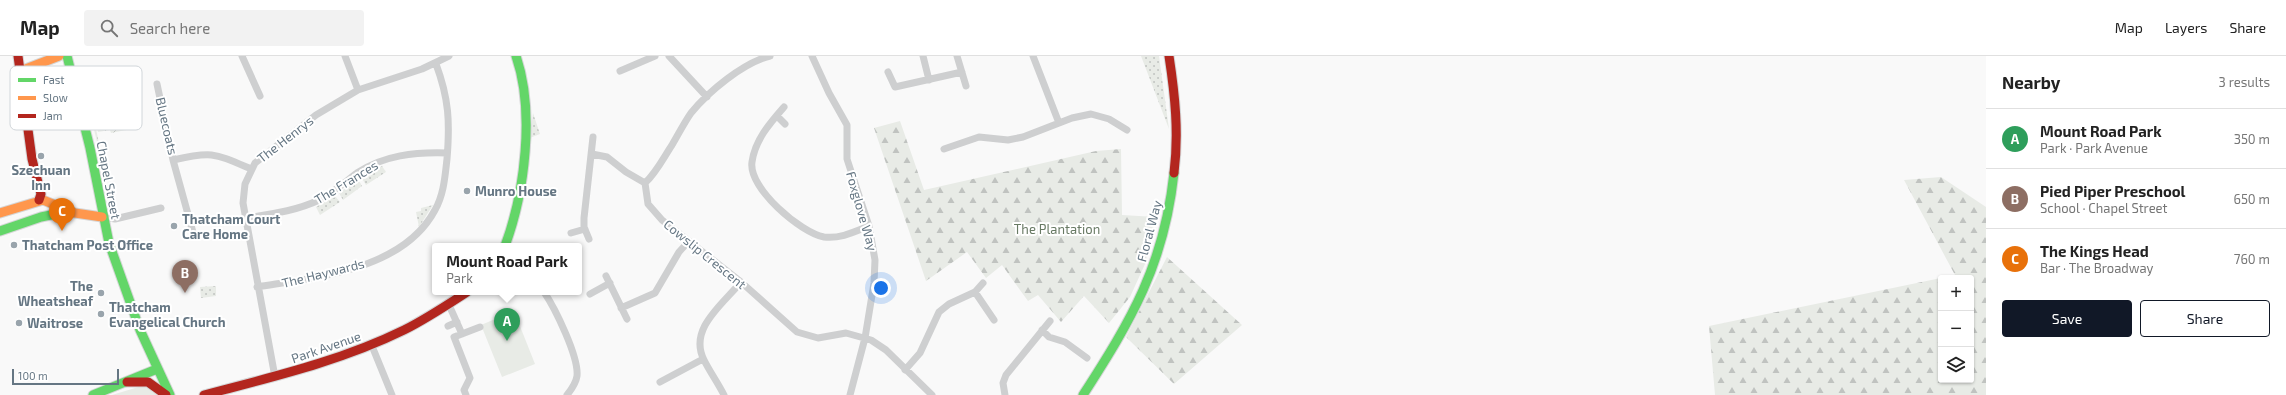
<!DOCTYPE html>
<html lang="en">
<head>
<meta charset="utf-8">
<style>
  :root { --surface:#fff; --page:#f2f2f2; --text:#222; --muted:#767676; --line:#e0e0e0; --accent:#111827 }
  body { margin:0; font-family:"Exo 2",sans-serif; background:var(--page); color:var(--text) }
  .controls { position:absolute; right:12px; bottom:12px; display:grid; overflow:hidden; border-radius:4px; box-shadow:0 1px 3px #0004 }
  .controls button { width:36px; height:36px; display:grid; place-items:center; padding:0; border:0; border-bottom:1px solid var(--line); background:var(--surface); color:var(--text); font:20px sans-serif }
  .scale { position:absolute; left:12px; bottom:10px; width:107px; box-sizing:border-box; padding-left:4px; border:2px solid #657683; border-top:0; font-size:11px; line-height:14px; white-space:nowrap; color:#657683; -webkit-text-stroke:3px #fff; paint-order:stroke }
  .you { position:absolute; left:881px; top:232px; width:14px; height:14px; margin:-10px; border:3px solid #fff; border-radius:50%; background:#1a73e8; box-shadow:0 0 0 6px #1a73e833 }
  .badge { display:grid; place-items:center; width:26px; height:26px; border-radius:50%; background:var(--accent); color:#fff; font-size:13px; font-weight:700 }
  .pin { position:absolute; translate:-50% -33px; filter:drop-shadow(0 1px 2px #0008) }
  .pin::after { content:''; position:absolute; top:21px; width:14px; height:12px; background:inherit; clip-path:polygon(0 0,100% 0,50% 100%) }
  .popup { position:absolute; left:432px; top:187px; width:150px; height:52px; box-sizing:border-box; display:grid; place-content:center; border-radius:4px; background:var(--surface); filter:drop-shadow(0 1px 3px #0005); font-size:13px; white-space:nowrap; color:var(--muted) }
  .popup b { font-size:15px; color:var(--text) }
  .popup::after { content:''; position:absolute; left:50%; top:100%; margin-left:-8px; border:8px solid transparent; border-top-color:var(--surface) }
  .list { margin:0; padding:0; list-style:none }
  h2 { display:flex; justify-content:space-between; align-items:center; height:52px; margin:0; padding:0 16px; font-size:17px }
  h2 small { font-size:13px; font-weight:400; color:var(--muted) }
  .list li { display:grid; grid-template-columns:26px 1fr auto; gap:12px; align-items:center; box-sizing:border-box; height:60px; padding:0 16px; border-top:1px solid var(--line) }
  .list b { display:block; font-size:15px; white-space:nowrap }
  .list p { margin:0; font-size:13px; white-space:nowrap; color:var(--muted) }
  .list em { font-size:13px; font-style:normal; color:var(--muted) }
  .actions { display:flex; gap:8px; padding:12px 16px }
  .actions a { flex:1; padding:9px 0; border:1px solid var(--accent); border-radius:4px; text-align:center; font-size:14px; color:var(--accent) }
  .actions .main { background:var(--accent); color:#fff }
  .icon { flex:none; width:22px; height:22px; fill:none; stroke:currentColor; stroke-width:2; stroke-linecap:round; stroke-linejoin:round }
  .map { position:relative; flex:none; width:1986px; height:339px; overflow:hidden }
  header { display:flex; align-items:center; gap:24px; box-sizing:border-box; height:56px; padding:0 20px; background:var(--surface); border-bottom:1px solid var(--line) }
  header strong { font-size:19px }
  nav { display:flex; gap:22px; margin-inline-start:auto; font-size:14px }
  .search { width:280px; height:36px; background:var(--page); display:flex; align-items:center; gap:10px; box-sizing:border-box; padding:0 14px; border-radius:4px; color:var(--muted); font-size:15px }
  main { display:flex }
  aside { flex:1; background:var(--surface) }
  .map>svg:first-child { display:block }
  .grass { fill:url(#grass-dots) }
  .forest { fill:url(#forest-firs) }
  .park { fill:#e8ebe6 }
  .garden { fill:url(#garden-furrows) }
  .lines { fill:none; stroke-linecap:round; stroke-linejoin:round }
  .fast-casing { stroke:#d5d6d7; stroke-width:11 }
  .slow-casing { stroke:#d5d6d7; stroke-width:11 }
  .jam-casing { stroke:#d5d6d7; stroke-width:11 }
  .street { stroke:#cecfd0; stroke-width:7 }
  .fast { stroke:#63d668; stroke-width:9 }
  .slow { stroke:#ff974d; stroke-width:9 }
  .jam { stroke:#b3261e; stroke-width:9 }
  .poi-dot { fill:#99a4ac; stroke:#fff; stroke-width:1.5 }
  .labels { text-anchor:middle; dominant-baseline:central; stroke-width:4; stroke-linejoin:round; paint-order:stroke }
  .street-label { font-size:13px; fill:#657683; stroke:#fff }
  .poi-label { font-size:13px; font-weight:bold; fill:#657683; stroke:#fff; text-anchor:start }
  .park-label { font-size:13px; fill:#687a64; stroke:#fff }
  .key { fill:#fff; stroke:#d1d6da; stroke-width:1 }
  .key-label { font-size:11px; fill:#657683 }
</style>
</head>
<body>
<header>
<strong>Map</strong>
<div class="search"><svg class="icon" aria-label="search" viewBox="0 0 24 24"><circle cx="10" cy="10" r="6"/><path d="M15 15l6 6"/></svg>Search here</div>
<nav><a>Map</a><a>Layers</a><a>Share</a></nav>
</header>
<main>
<div class="map">
<svg width="1986" height="339" viewBox="0 0 1986 339">
  <defs>
    <pattern id="grass-dots" width="8" height="8" patternUnits="userSpaceOnUse"><rect width="8" height="8" fill="#e8ebe6"/><path d="M2 2h.1M6 6h.1" fill="none" stroke="#c0c3c0" stroke-width="1.8" stroke-linecap="round"/></pattern>
    <pattern id="forest-firs" width="22" height="20" patternUnits="userSpaceOnUse"><rect width="22" height="20" fill="#e8ebe6"/><path d="M5 1l3.5 6h-7zM16 11l3.5 6h-7z" fill="#c0c3c0"/></pattern>
    <pattern id="garden-furrows" width="10" height="10" patternUnits="userSpaceOnUse"><rect width="10" height="10" fill="#e8ebe6"/><path d="M-1 1l2-2M0 10L10 0M9 11l2-2" fill="none" stroke="#c0c3c0"/></pattern>
  </defs>
  <rect width="100%" height="100%" fill="#f9f9f9"/>
  <path class="grass" d="M1141,0H1159L1169,73Z
    M81,20L90,43L107,127Z
    M533,57L540,78L527,83L530,81Z
    M382,110L386,116L366,129L361,121Z
    M358,123L362,130L343,144L339,137Z
    M335,140L340,146L320,159L316,151Z
    M433,149L419,171L416,156L421,155V152Z
    M216,230V240L201,242L200,231Z"/>
  <path class="forest" d="M900,65L924,134L1096,95L1121,93L1122,159L1156,161L1145,208L1130,241L1109,267L1084,240L1061,266L1038,239L1028,245L1002,209L986,222L967,196L926,225L874,72Z
    M1941,121L1986,151V339H1715L1709,270L1941,222V324H1971V222H1942L1955,219L1904,124Z
    M1167,201L1242,269L1174,328L1126,281Z"/>
  <path class="park" d="M514,255L535,308L502,321L481,269Z
    M145,329L158,339H112Z"/>
  <path class="garden" d="M122,57L126,74L111,77L110,74L98,76L96,68L108,66L107,61Z"/>
  <g class="lines">
    <defs>
      <path id="fast" d="M67,0L90,92L109,187L140,274L170,339
        M0,175L41,161L70,155
        M505,190C525,136 535,55 516,0
        M93,339L157,313
        M1083,339C1132,263 1164,209 1174,117"/>
      <path id="slow" d="M19,18L23,14L59,0
        M0,157L43,144L75,157L102,161"/>
      <path id="jam" d="M18,0L32,103L41,138L39,144
        M1169,0C1175,39 1179,77 1174,117
        M127,326H148L166,339
        M204,339C272,321 341,305 404,274C426,263 447,249 467,236"/>
    </defs>
    <use href="#fast" class="fast-casing"/>
    <use href="#slow" class="slow-casing"/>
    <use href="#jam" class="jam-casing"/>
    <path class="street" d="M242,0L260,40
      M345,0L358,34
      M669,0L707,41
      M812,0L829,37L847,69V103L869,170L875,204L874,227L865,282L850,339
      M923,0L929,24
      M957,0L966,30
      M1033,0L1059,67
      M620,15L655,0
      M888,16L895,31L962,16
      M157,28L173,104C212,95 214,97 251,113
      M784,51C770,67 755,84 752,106C748,132 801,177 824,181C840,183 854,176 869,170
      M777,60L785,68
      M944,93L979,81L1008,84L1023,81L1072,62L1091,58L1109,63L1127,74
      M592,98L607,101L626,116L645,127
      M173,104L194,180
      M645,127L648,148L662,164L741,226L797,276L818,282L846,277L871,284L886,294L932,339
      M645,127C656,117 664,101 672,89C678,79 684,67 691,57C709,35 743,7 770,0
      M102,161L115,163L161,152
      M246,162C271,158 296,155 319,144C333,137 345,126 357,117C384,99 415,96 447,97
      M571,177L585,173
      M589,183L584,171V162L593,81
      M606,220L627,263
      M257,231C318,221 403,214 435,154C444,138 445,120 447,103C450,66 449,43 436,8
      M544,236C555,252 579,301 577,320C576,327 571,334 567,339
      M975,236L983,227
      M590,238L610,227
      M449,249L462,278
      M621,252L655,237L679,196L689,185
      M448,270L457,266
      M1042,274L1049,281L1065,286L1087,302
      M372,290L392,339
      M905,314L920,297L939,256L949,248L975,236L994,264
      M275,321L243,147L245,128L255,107L316,59L358,34L422,13L449,0
      M660,326L703,303
      M466,339L464,334L470,322L454,281L480,271
      M724,339C718,327 710,316 704,304C688,273 723,248 741,226
      M1005,339L1003,327L1006,319L1050,265"/>
    <use href="#fast" class="fast"/>
    <use href="#slow" class="slow"/>
    <use href="#jam" class="jam"/>
  </g>
  <g class="poi-dot">
    <circle cx="41" cy="100" r="4"/>
    <circle cx="467" cy="135" r="4"/>
    <circle cx="174" cy="170" r="4"/>
    <circle cx="14" cy="189" r="4"/>
    <circle cx="101" cy="237" r="4"/>
    <circle cx="101" cy="258" r="4"/>
    <circle cx="19" cy="267" r="4"/>
  </g>
  <g class="labels">
    <g class="street-label">
      <text transform="translate(167 70) rotate(77)">Bluecoats</text>
      <text transform="translate(285 83) rotate(-38)">The Henrys</text>
      <text transform="translate(109 124) rotate(79)">Chapel Street</text>
      <text transform="translate(346 126) rotate(-31)">The Frances</text>
      <text transform="translate(862 155) rotate(74)">Foxglove Way</text>
      <text transform="translate(1149 175) rotate(-75)">Floral Way</text>
      <text transform="translate(705 198) rotate(39)">Cowslip Crescent</text>
      <text transform="translate(323 217) rotate(-14)">The Haywards</text>
      <text transform="translate(326 291) rotate(-19)">Park Avenue</text>
    </g>
    <g class="poi-label">
      <text x="41" y="114" text-anchor="middle">Szechuan<tspan x="41" dy="15">Inn</tspan></text>
      <text x="475" y="135">Munro House</text>
      <text x="182" y="163">Thatcham Court<tspan x="182" dy="15">Care Home</tspan></text>
      <text x="22" y="189">Thatcham Post Office</text>
      <text x="93" y="230" text-anchor="end">The<tspan x="93" dy="15">Wheatsheaf</tspan></text>
      <text x="109" y="251">Thatcham<tspan x="109" dy="15">Evangelical Church</tspan></text>
      <text x="27" y="267">Waitrose</text>
    </g>
    <g class="park-label">
      <text x="1057" y="173">The Plantation</text>
    </g>
  </g>
  <rect x="10" y="10" width="132" height="64" rx="6" class="key"/>
  <rect x="18" y="22" width="18" height="4" fill="#63d668"/>
  <rect x="18" y="40" width="18" height="4" fill="#ff974d"/>
  <rect x="18" y="58" width="18" height="4" fill="#b3261e"/>
  <g class="key-label">
    <text x="43" y="28">Fast</text>
    <text x="43" y="46">Slow</text>
    <text x="43" y="64">Jam</text>
  </g>
</svg>
<div class="controls">
<button>+</button>
<button>−</button>
<button><svg class="icon" aria-label="layers" viewBox="0 0 24 24"><path d="M12 4l9 5-9 5-9-5zM3 14l9 5 9-5"/></svg></button>
</div>
<div class="scale">100 m</div>
<div class="you"></div>
<div class="pin badge" style="left:507px;top:285px;background:#2e9e5b">A</div>
<div class="popup"><b>Mount Road Park</b>Park</div>
<div class="pin badge" style="left:185px;top:237px;background:#8d6e63">B</div>
<div class="pin badge" style="left:62px;top:175px;background:#e8710a">C</div>
</div>
<aside>
<h2>Nearby<small>3 results</small></h2>
<ul class="list">
<li><span class="badge" style="background:#2e9e5b">A</span><div><b>Mount Road Park</b><p>Park · Park Avenue</p></div><em>350 m</em></li>
<li><span class="badge" style="background:#8d6e63">B</span><div><b>Pied Piper Preschool</b><p>School · Chapel Street</p></div><em>650 m</em></li>
<li><span class="badge" style="background:#e8710a">C</span><div><b>The Kings Head</b><p>Bar · The Broadway</p></div><em>760 m</em></li>
</ul>
<div class="actions"><a class="main">Save</a><a>Share</a></div>
</aside>
</main>
</body>
</html>
